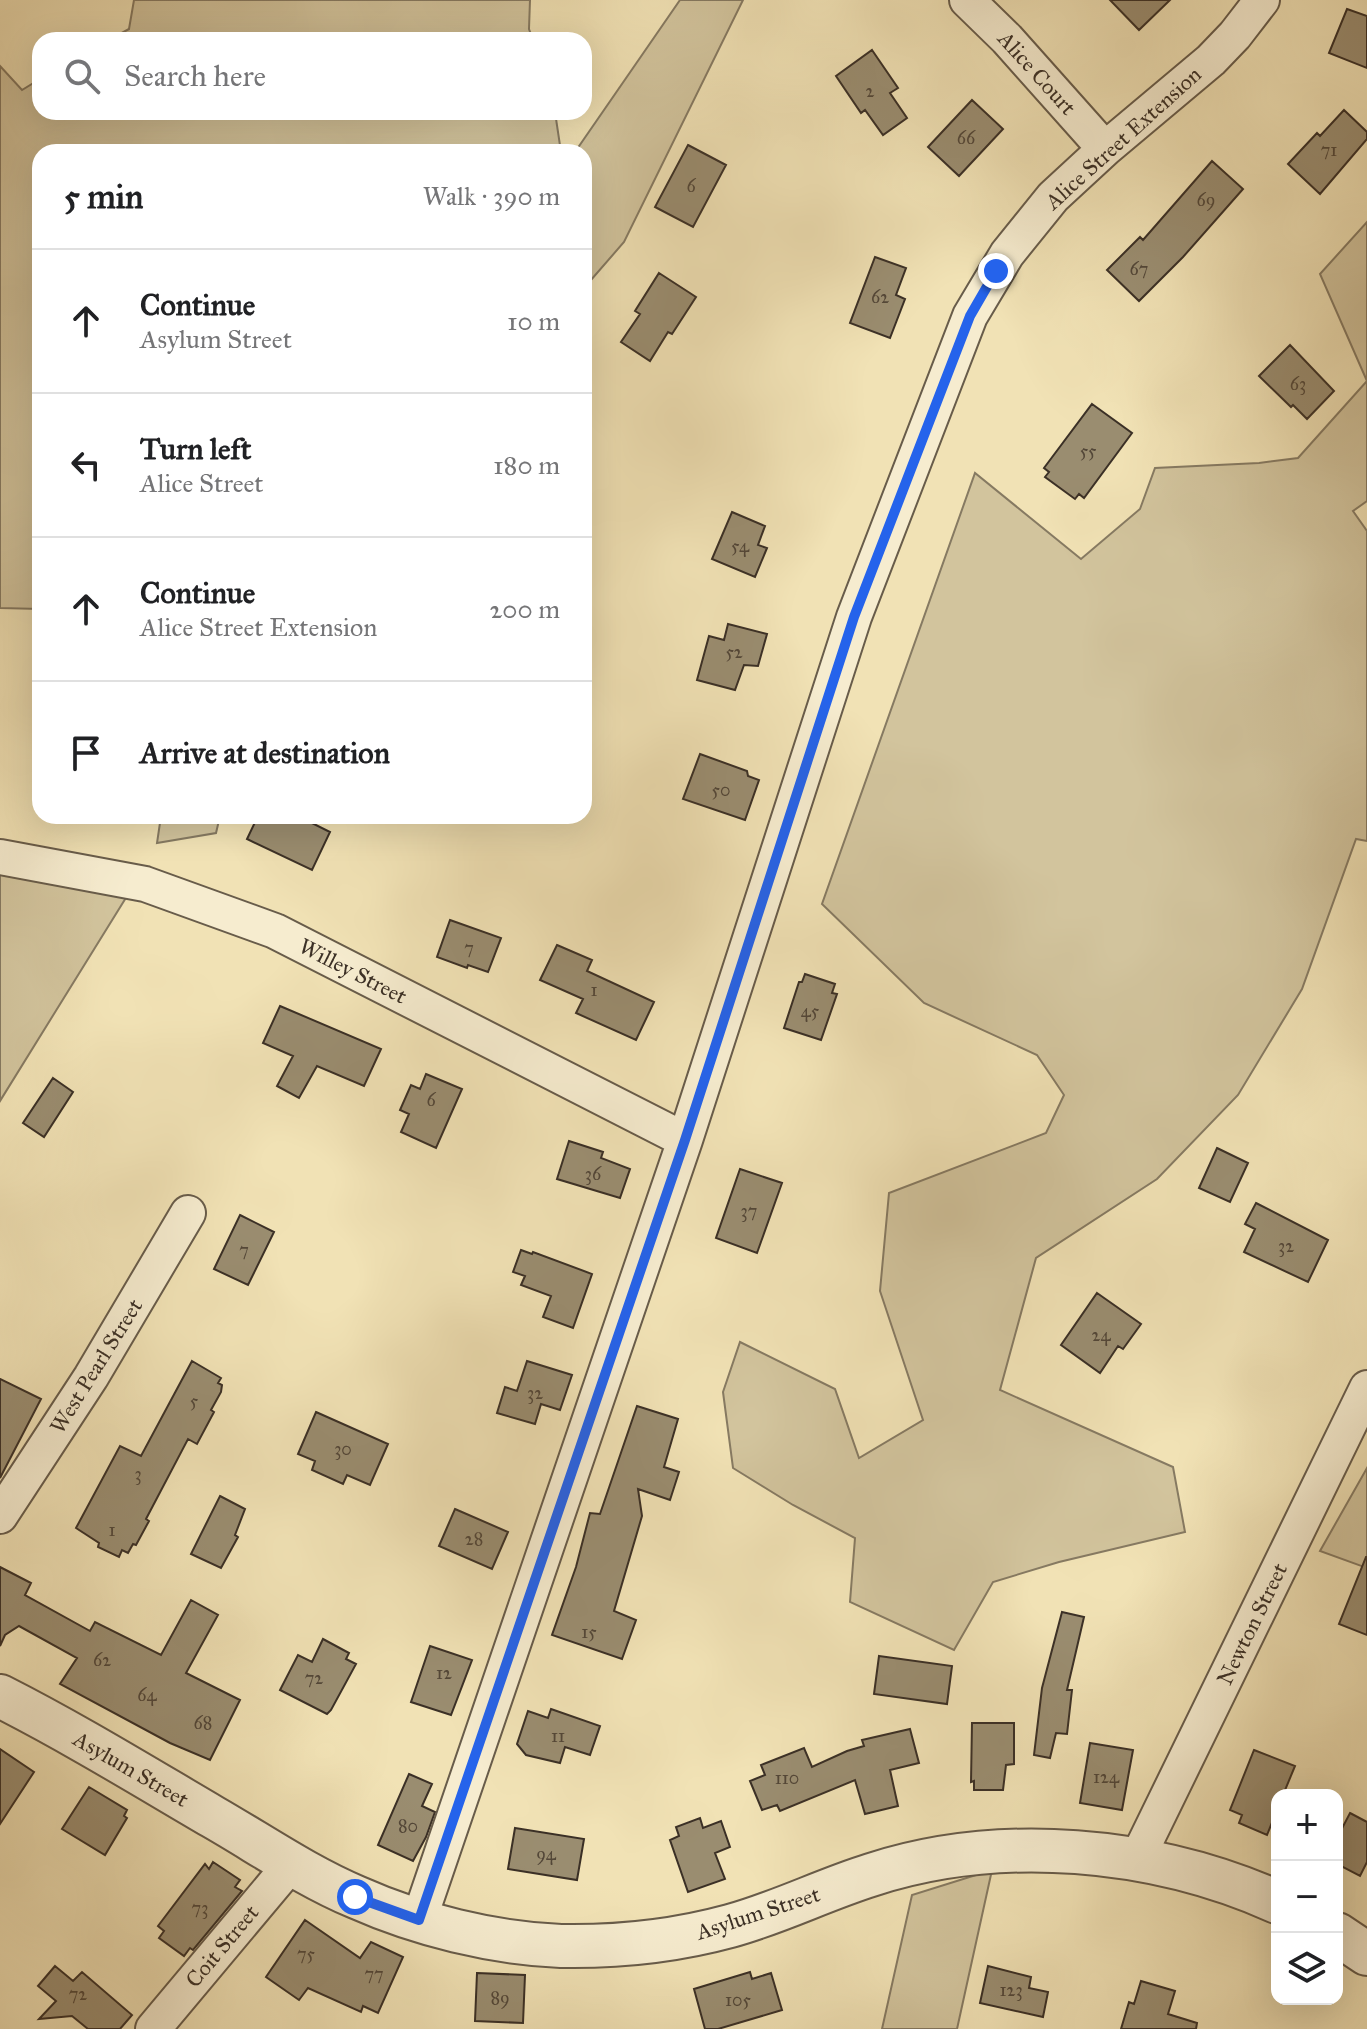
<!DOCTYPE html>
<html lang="en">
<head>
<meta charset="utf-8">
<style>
  :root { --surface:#fff; --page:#f2f2f2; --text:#202124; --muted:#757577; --line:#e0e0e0 }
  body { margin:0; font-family:"IM FELL Great Primer",serif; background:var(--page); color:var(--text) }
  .controls { position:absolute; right:24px; bottom:24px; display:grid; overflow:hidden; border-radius:16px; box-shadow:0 8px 32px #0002 }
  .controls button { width:72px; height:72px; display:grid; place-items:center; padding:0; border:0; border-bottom:2px solid var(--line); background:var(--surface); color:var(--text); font:40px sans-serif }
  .stop { position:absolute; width:24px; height:24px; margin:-18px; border:6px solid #2563eb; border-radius:50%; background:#fff }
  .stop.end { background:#2563eb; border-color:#fff; box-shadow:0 2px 8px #0008 }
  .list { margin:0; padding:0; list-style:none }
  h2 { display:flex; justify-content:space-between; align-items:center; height:104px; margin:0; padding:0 32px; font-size:34px }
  h2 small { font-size:26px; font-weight:400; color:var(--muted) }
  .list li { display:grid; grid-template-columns:52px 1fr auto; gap:24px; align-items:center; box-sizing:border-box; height:144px; padding:0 32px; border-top:2px solid var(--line) }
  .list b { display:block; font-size:30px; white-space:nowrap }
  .list p { margin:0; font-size:26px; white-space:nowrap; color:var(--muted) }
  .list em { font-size:26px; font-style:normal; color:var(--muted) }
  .icon { flex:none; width:44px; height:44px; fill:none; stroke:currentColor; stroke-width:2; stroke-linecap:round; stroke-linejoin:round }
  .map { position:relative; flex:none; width:1367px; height:2029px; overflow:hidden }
  .search { position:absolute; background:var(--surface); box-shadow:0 8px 32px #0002; left:32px; top:32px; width:560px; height:88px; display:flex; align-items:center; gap:20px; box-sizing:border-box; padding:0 28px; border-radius:24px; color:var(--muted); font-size:30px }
  .panel { position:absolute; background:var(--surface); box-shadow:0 8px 32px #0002; left:32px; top:144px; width:560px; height:680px; border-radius:24px }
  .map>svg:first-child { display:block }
  .green { fill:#d2c49d; stroke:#867a62; stroke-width:2 }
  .building { fill:#9a8d70; stroke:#3b3026; stroke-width:2 }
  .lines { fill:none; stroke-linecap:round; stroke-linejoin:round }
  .minor-casing { stroke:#685c4a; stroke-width:38 }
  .tertiary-casing { stroke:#685c4a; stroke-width:46 }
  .minor { stroke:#f6eccf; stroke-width:34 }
  .tertiary { stroke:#f6eccf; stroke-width:42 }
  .route { stroke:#2563eb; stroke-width:10 }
  .labels { text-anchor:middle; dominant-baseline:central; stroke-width:6; stroke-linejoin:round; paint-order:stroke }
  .number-label { font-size:18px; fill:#534738 }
  .street-label { font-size:22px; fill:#3b3026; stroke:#f6eccf }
</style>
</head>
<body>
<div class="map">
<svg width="1367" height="2029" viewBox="0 0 1367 2029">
  <rect width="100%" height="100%" fill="#f1e2b5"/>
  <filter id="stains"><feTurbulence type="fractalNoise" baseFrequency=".0025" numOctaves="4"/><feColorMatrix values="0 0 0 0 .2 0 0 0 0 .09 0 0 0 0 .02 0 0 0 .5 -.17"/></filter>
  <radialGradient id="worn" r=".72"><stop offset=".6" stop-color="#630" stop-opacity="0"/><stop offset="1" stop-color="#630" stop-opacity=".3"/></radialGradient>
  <path class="green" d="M134,0H530L529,29L533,40H109L129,29Z
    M680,0H743L624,242L584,288V152H575Z
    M0,66L22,90L40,79V112H555L561,152H40V609L0,608Z
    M1367,222V501L1353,511L1367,531V841L1356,839L1302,989L1238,1095L1157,1179L1036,1258L1000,1390L1173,1467L1185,1532L1059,1562L993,1582L954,1650L850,1602L855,1538L793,1505L733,1468L723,1392L740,1342L835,1389L859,1458L923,1420L880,1291L889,1193L1046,1133L1064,1095L1037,1055L924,1003L822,904L975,473L1081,559L1140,509L1155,468L1259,463L1298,458L1367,381L1320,274Z
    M161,816H220L216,833L157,843Z
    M0,870L132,888L0,1101Z
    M1367,1468V1568L1320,1551Z
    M992,1870L957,2029H882L912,1895Z"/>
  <path class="building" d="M1110,0H1170L1139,30Z
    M1347,9L1367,16V68L1329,53Z
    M872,50L898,88L890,93L907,118L883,135L865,110L861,113L836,76Z
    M972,100L1003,129L959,176L928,147Z
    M1344,110L1367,132V139L1320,194L1288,164L1317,133L1320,136Z
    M688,145L726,165L693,227L655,207Z
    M1212,161L1243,189L1183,257L1139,301L1107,270L1140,237L1143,240Z
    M875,257L906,268L896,295L905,299L890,338L850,323Z
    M659,273L696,297L672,334L668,332L650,361L621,342L640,314L635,311Z
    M1290,345L1334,391L1307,419L1293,405L1291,407L1259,376Z
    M1092,404L1132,433L1084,498L1079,494L1075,499L1045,477L1049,472L1044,468Z
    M732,512L765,526L758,545L767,548L755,577L712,559Z
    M728,624L767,634L758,666L744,665L735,690L697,680L709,636L724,640Z
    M700,754L747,771L748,776L759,780L745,820L683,799Z
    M258,816H298L330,832L312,870L247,839Z
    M450,920L501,938L488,972L468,965L467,968L437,957Z
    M557,945L592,960L587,971L654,1002L636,1040L576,1013L583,999L540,980Z
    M805,974L835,984L832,993L837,994L821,1040L784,1028L799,982H802Z
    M280,1006L381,1049L364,1086L317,1066L299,1098L277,1086L293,1056L263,1043Z
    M426,1074L462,1089L436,1148L401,1132L409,1114L400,1110L411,1085L420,1089Z
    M53,1078L73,1092L44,1137L23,1123Z
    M569,1141L603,1152L601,1158L630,1169L620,1198L557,1179Z
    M1217,1148L1248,1163L1230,1202L1199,1188Z
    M740,1169L782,1183L757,1253L716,1238Z
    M1256,1203L1328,1240L1308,1282L1244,1252L1255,1229L1245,1224Z
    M240,1215L274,1232L248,1285L214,1269Z
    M521,1250L532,1254L533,1252L592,1274L573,1328L543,1317L551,1296L521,1285L525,1276L513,1272Z
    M1097,1293L1141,1324L1123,1349L1118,1346L1100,1373L1061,1345Z
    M192,1361L221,1378L218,1383L222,1385L221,1392L211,1410L214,1412L197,1444L188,1439L146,1519L149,1521L136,1545L133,1544L128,1553L122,1550L119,1557L98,1547L99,1543L76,1528L120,1446L141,1456Z
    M527,1361L572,1375L560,1410L541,1404L535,1424L497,1413L505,1387L517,1391Z
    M0,1379L41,1399L0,1478Z
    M637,1406L678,1419L664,1467L679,1472L670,1500L638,1489L642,1516L614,1611L636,1620L622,1659L552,1635L576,1567L590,1513L600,1514Z
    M316,1412L388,1444L370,1485L347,1475L343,1484L312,1470L315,1461L298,1454Z
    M220,1496L245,1509L235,1535L238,1537L221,1568L191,1554Z
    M455,1509L508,1532L492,1569L439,1546Z
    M1366,1557H1367V1635L1339,1624Z
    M0,1567L31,1583L25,1595L90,1631L95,1622L161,1655L191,1600L218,1615L186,1673L240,1700L210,1760L170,1743L60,1684L77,1658L19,1626L5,1635L0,1646Z
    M1062,1612L1084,1617L1067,1690H1072L1067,1734L1056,1733L1050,1758L1034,1755L1042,1688Z
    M323,1639L349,1653L346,1659L356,1664L331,1710L327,1714L280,1690L298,1655L312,1662Z
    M430,1646L472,1660L451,1715L411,1702Z
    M879,1656L952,1666L947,1704L874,1694Z
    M551,1709L600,1726L590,1755L565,1747L560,1763L526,1755L517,1744L528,1711L548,1718Z
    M972,1723H1014V1764L1006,1765L1003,1790H974V1781L971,1782Z
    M910,1729L919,1763L890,1770L898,1806L865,1814L855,1780L780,1811L777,1805L762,1810L750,1781L765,1775L761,1765L804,1748L812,1767L847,1751L864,1746L862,1740Z
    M1090,1743L1133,1750L1122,1810L1080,1803Z
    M0,1749L34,1772L0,1824Z
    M1254,1750L1295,1766L1283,1795H1277V1810L1267,1835L1239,1823L1242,1815L1230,1810Z
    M409,1774L432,1784L422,1806L435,1812L426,1837L413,1861L378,1845Z
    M89,1787L127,1810L124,1816L127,1818L105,1855L62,1829Z
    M1350,1813L1367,1822V1862L1360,1876L1337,1864V1838Z
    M700,1818L703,1828L721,1821L730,1847L715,1853L725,1879L688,1892L670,1840L679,1836L676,1827Z
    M515,1828L584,1839L577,1880L508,1869Z
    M213,1862L240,1880L235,1887L242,1891L193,1950L190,1948L184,1956L159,1938L164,1931L158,1926L205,1864L209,1869Z
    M305,1920L360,1958L371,1942L403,1957L378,2013L363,2006L361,2012L308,1988L299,2000L266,1977Z
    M55,1966L73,1981L82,1972L132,2015L120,2029H88L72,2016L39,2019L56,2001L38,1986Z
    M988,1966L1031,1977L1029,1988L1048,1992L1043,2017L980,2003Z
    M750,1972L752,1979L771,1973L782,2010L718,2029H705L694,1989Z
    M477,1973L525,1975L523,2023L475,2021Z
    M1141,1981L1175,1991L1168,2014L1197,2023L1196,2029H1121L1129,2002L1134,2004Z"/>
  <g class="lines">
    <defs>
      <path id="minor" d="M967,0L1007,39L1105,149
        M0,857L145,884L275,931L685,1140
        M0,1516L91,1377L188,1213
        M1137,1859L1367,1388
        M419,1920L685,1140L854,617L970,316L1007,254L1053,197L1105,149L1211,60L1235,35L1262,0
        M153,2029L292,1863"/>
      <path id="tertiary" d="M0,1696C73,1733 143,1776 213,1817C260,1844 306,1876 356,1897C419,1925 492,1943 561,1946C617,1947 675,1941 730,1926C778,1913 823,1890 871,1875C1000,1833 1154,1847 1277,1902
        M1337,1934L1367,1954"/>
    </defs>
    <use href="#minor" class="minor-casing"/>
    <use href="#tertiary" class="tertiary-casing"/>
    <use href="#minor" class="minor"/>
    <use href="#tertiary" class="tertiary"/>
  </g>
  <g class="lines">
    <path class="route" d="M355,1897L419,1920L685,1140L854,617L970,316L996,271"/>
  </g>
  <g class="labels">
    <g class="number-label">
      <text x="870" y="91">2</text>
      <text x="966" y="138">66</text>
      <text x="1329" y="150">71</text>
      <text x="691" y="186">6</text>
      <text x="1206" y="200">69</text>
      <text x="1139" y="269">67</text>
      <text x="880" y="297">62</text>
      <text x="1298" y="384">63</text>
      <text x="1088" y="451">55</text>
      <text x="740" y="546">54</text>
      <text x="734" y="652">52</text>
      <text x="721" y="790">50</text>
      <text x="469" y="948">7</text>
      <text x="594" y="990">1</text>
      <text x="810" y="1011">45</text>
      <text x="431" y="1100">6</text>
      <text x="593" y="1174">36</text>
      <text x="749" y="1211">37</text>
      <text x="1286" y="1246">32</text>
      <text x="244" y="1250">7</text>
      <text x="1101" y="1335">24</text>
      <text x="535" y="1393">32</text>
      <text x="194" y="1401">5</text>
      <text x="343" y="1449">30</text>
      <text x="138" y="1474">3</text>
      <text x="112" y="1530">1</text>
      <text x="474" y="1539">28</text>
      <text x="589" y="1632">15</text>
      <text x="102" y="1660">62</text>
      <text x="444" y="1673">12</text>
      <text x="314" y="1678">72</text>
      <text x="147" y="1695">64</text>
      <text x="203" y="1723">68</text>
      <text x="558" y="1736">11</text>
      <text x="1106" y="1777">124</text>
      <text x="787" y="1778">110</text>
      <text x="408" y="1826">80</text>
      <text x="546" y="1854">94</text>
      <text x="200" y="1908">73</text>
      <text x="306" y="1954">75</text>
      <text x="374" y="1974">77</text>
      <text x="1011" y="1990">123</text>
      <text x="78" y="1994">72</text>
      <text x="500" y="1998">89</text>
      <text x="738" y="2000">105</text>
    </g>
    <g class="street-label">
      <text transform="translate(1037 73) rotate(48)">Alice Court</text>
      <text transform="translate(1123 138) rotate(-42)">Alice Street Extension</text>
      <text transform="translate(353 971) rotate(27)">Willey Street</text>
      <text transform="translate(96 1366) rotate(-58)">West Pearl Street</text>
      <text transform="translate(1252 1624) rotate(-64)">Newton Street</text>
      <text transform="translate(131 1769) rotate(30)">Asylum Street</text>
      <text transform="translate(758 1913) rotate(-18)">Asylum Street</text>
      <text transform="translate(222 1946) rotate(-50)">Coit Street</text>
    </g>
  </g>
  <rect width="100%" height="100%" filter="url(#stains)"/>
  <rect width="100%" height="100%" fill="url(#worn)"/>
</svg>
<div class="controls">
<button>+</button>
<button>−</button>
<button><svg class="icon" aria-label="layers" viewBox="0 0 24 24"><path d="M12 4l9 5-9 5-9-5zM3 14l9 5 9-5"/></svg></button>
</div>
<div class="stop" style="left:355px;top:1897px"></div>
<div class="stop end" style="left:996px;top:271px"></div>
<div class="search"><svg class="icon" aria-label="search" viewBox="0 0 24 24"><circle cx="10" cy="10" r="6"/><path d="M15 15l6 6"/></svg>Search here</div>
<section class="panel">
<h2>5 min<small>Walk · 390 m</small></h2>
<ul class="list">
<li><svg class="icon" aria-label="ahead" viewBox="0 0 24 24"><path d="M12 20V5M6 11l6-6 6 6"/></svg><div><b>Continue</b><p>Asylum Street</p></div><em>10 m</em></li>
<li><svg class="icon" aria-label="left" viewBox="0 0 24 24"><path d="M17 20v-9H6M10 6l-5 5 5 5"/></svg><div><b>Turn left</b><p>Alice Street</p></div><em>180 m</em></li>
<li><svg class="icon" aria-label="ahead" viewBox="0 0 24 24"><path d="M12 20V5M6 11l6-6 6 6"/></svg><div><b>Continue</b><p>Alice Street Extension</p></div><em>200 m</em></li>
<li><svg class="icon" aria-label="arrive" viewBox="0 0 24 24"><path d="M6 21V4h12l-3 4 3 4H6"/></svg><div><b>Arrive at destination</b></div></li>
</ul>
</section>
</div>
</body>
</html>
